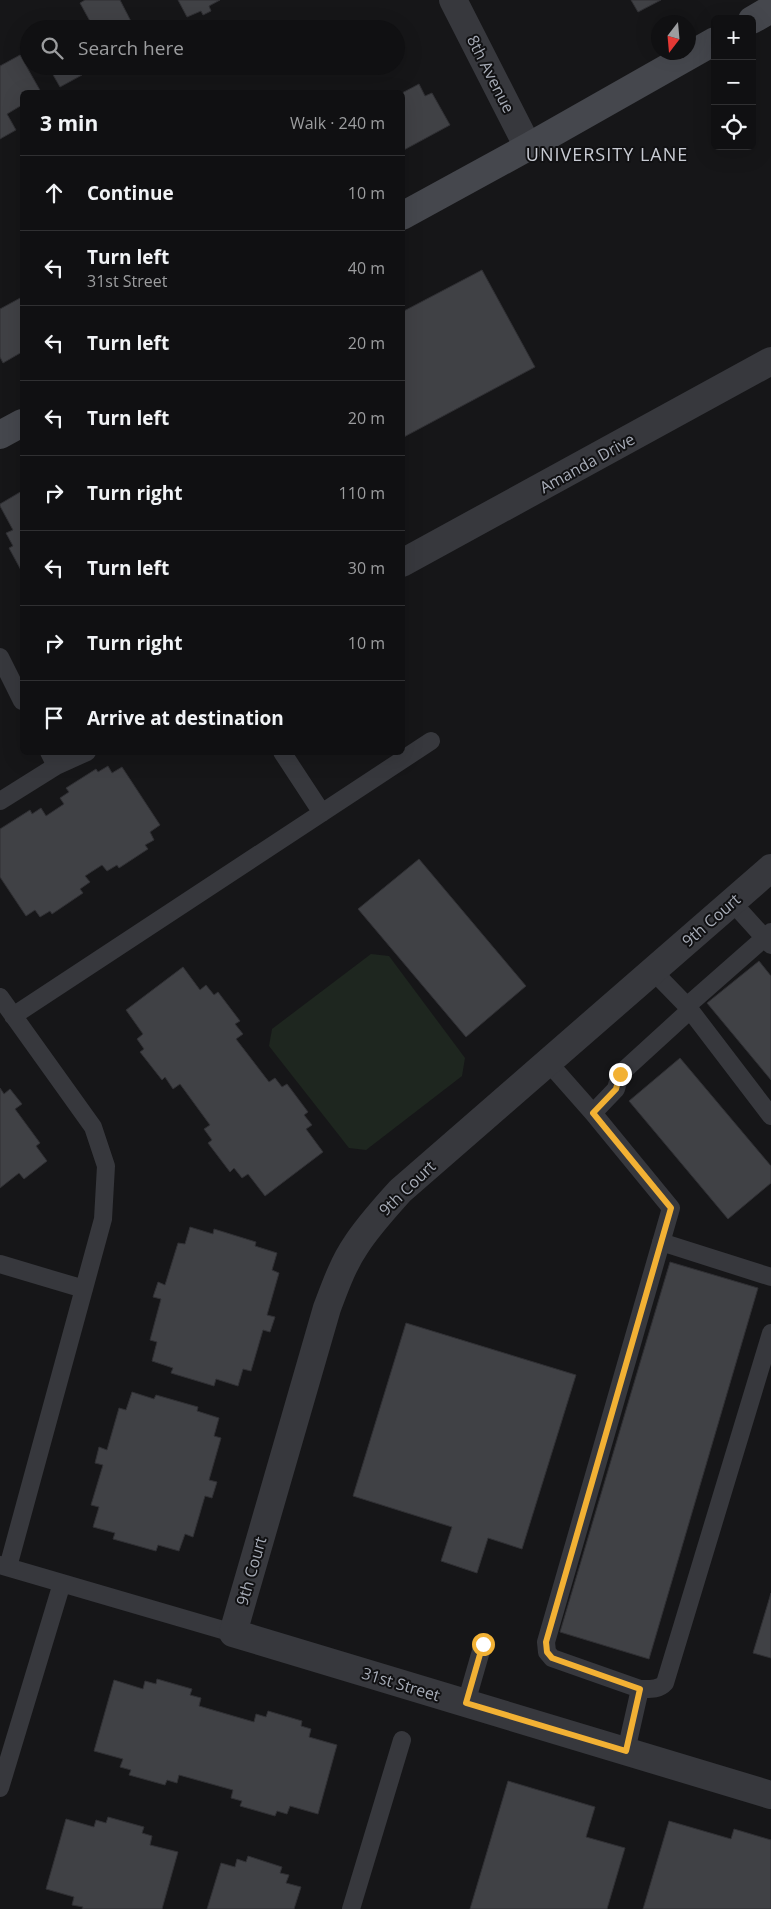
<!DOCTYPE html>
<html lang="en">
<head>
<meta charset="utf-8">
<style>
  :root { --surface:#101012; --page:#19191b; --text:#f1f3f6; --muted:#9c9d9f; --line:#303032 }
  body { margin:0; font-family:"Open Sans",sans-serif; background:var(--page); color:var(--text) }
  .controls { position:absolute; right:15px; top:15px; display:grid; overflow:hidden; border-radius:8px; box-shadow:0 5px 20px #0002 }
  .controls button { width:45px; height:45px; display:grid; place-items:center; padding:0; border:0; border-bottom:1px solid var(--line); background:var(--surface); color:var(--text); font:25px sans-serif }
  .compass { position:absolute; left:651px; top:15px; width:45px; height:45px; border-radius:50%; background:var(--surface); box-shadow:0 5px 20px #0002; rotate:196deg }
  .stop { position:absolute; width:15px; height:15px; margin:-11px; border:4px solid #f2b134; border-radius:50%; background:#fff }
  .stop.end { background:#f2b134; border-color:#fff; box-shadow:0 1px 5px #0008 }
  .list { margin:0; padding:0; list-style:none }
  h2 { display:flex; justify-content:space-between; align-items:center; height:65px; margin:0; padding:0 20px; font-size:21px }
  h2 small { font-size:16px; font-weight:400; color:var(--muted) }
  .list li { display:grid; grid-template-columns:32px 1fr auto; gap:15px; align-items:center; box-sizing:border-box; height:75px; padding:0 20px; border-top:1px solid var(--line) }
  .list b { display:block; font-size:19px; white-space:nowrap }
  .list p { margin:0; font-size:16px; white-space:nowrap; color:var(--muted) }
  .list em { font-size:16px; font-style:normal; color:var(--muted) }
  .icon { flex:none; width:28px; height:28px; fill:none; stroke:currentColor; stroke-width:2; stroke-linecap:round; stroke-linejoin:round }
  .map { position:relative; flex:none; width:771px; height:1909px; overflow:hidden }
  .search { position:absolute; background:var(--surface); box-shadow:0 5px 20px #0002; left:20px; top:20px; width:385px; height:55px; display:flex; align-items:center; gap:12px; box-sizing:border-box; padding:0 18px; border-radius:28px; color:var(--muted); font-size:19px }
  .panel { position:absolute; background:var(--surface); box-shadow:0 5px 20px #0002; left:20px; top:90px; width:385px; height:665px; border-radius:8px }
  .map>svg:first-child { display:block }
  .green { fill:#1e261f }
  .building { fill:#404145; stroke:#303034 }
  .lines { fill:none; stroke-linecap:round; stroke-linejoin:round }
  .lane { stroke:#37383d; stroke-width:18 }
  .street { stroke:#37383d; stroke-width:28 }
  .secondary { stroke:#45474d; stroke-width:28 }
  .route { stroke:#f2b134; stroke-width:6 }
  .labels { text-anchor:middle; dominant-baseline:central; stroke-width:4; stroke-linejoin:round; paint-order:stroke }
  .street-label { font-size:16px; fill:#a8adb8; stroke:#111113 }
  .neighbourhood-label { font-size:18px; letter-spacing:1px; fill:#c9ccd4; stroke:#111113 }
</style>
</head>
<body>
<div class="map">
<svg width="771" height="1909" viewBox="0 0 771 1909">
  <rect width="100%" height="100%" fill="#161618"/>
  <path class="green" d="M371,954L389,956L465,1058L462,1076L366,1150L349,1148L269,1046L272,1029Z"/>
  <path class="building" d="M85,0H120L135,29H71L84,22L86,26L91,23L80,3Z
    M178,0H220L209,6L211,11L203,15L201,11L187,17Z
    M631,0H661L638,12Z
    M20,55L41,92H22V105L7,114L16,130L0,139V66Z
    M48,66H82L78,68L82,75L60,87Z
    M419,84L425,96L432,93L450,125L402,151V93Z
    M482,270L535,367L402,438V312Z
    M22,297V352L3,363L0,357V309Z
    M22,491V572L9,548L13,546L6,533L13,530L0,506V504Z
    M108,766L112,773L122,767L160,825L150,832L154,840L145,845L148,849L119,868L117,865L107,871L102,865L85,876L90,882L80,889L83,893L52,914L50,911L40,917L35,910L26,916L0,877V829L30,810L32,814L41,808L46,816L64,804L60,798L69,792L66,788L96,769L98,772Z
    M419,859L526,986L466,1037L358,909Z
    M759,961L771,976V1080L707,1003Z
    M183,967L200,990L206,985L214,995L218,992L240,1021L235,1024L243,1034L236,1039L269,1082L275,1078L282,1087L287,1084L308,1112L304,1115L312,1125L306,1129L323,1152L265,1196L248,1174L242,1178L234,1168L230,1172L208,1143L212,1140L204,1129L210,1125L180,1084L173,1089L165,1077L162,1080L140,1052L144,1049L137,1039L143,1034L126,1010Z
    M680,1058L771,1166V1183L728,1219L629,1101Z
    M0,1088L4,1094L10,1089L22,1104L15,1109L40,1143L36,1146L47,1161L24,1179L19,1173L0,1188Z
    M190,1227L213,1234L214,1229L256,1242L255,1246L277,1253L272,1270L279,1273L267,1315L275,1317L270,1332L263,1330L251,1371L243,1369L238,1386L216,1379L214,1386L171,1373L173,1368L152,1361L157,1342L150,1340L161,1299L153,1297L158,1282L165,1285L178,1243L185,1244Z
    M670,1262L758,1288L649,1659L560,1632Z
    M406,1323L576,1375L522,1549L488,1538L477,1573L441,1561L452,1527L353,1496Z
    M132,1392L154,1399L156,1395L198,1407L197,1411L219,1418L214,1436L221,1438L209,1480L217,1482L212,1498L205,1496L193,1537L185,1534L179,1551L158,1545L156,1551L113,1539L115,1533L93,1527L99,1507L91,1505L103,1465L95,1463L99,1447L107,1450L119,1408L126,1410Z
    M771,1593V1658L753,1653Z
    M157,1679L192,1689L190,1695L201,1698L199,1706L254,1722L256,1714L266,1717L268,1711L302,1721L301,1726L311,1729L309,1737L337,1745L318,1814L290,1806L287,1814L277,1811L275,1816L240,1806L242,1801L231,1798L233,1790L179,1775L177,1783L167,1780L165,1785L129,1775L131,1770L120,1767L123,1759L94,1751L114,1680L143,1689L145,1681L156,1684Z
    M508,1781L595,1807L586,1837L625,1848L607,1909H470Z
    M108,1817L144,1827L142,1833L152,1836L150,1845L178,1852L162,1909H82L83,1907L72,1905L74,1897L46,1889L66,1819L94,1827L96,1820L106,1823Z
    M669,1821L731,1839L734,1829L771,1840V1909H643Z
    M248,1856L282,1867L280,1873L289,1875L286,1883L301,1887L294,1909H207L221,1863L235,1867L237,1859L246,1862Z"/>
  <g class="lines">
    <path class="lane" d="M0,657L22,701
      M282,752L322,813
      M56,766L87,752
      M0,801L56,766L49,752
      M732,902L771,945
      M653,971L687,1006L771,932
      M0,997L93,1127L106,1166L103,1219L8,1567
      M687,1006L771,1116
      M13,1016L431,741
      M548,1062L593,1113
      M661,1242L771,1277
      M0,1264L84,1289
      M0,1565L233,1633
      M640,1689L552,1658L547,1652L546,1642L671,1208L593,1113L616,1089L620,1074L690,1010
      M466,1703L483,1644
      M626,1751L640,1689C649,1689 659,1690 665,1683L771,1333
      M0,1788L62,1583
      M351,1909L402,1740"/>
    <path class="street" d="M453,0L528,147
      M402,563L771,361
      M771,868L400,1191C385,1208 369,1225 356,1245C343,1264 335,1287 327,1308L233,1633L771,1795"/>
    <path class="secondary" d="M752,20L771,9
      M402,216L528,147L715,41
      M0,435L22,423"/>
  </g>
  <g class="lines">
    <path class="route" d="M483,1644L466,1703L626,1751L640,1689L552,1658L547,1652L546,1642L671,1208L593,1113L616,1089L620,1074"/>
  </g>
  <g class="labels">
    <g class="street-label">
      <text transform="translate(491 74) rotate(63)">8th Avenue</text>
      <text transform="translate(587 463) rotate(-29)">Amanda Drive</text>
      <text transform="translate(711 920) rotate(-41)">9th Court</text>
      <text transform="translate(407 1188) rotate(-44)">9th Court</text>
      <text transform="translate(251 1571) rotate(-74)">9th Court</text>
      <text transform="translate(401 1684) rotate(17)">31st Street</text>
    </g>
    <g class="neighbourhood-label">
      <text x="607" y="154">UNIVERSITY LANE</text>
    </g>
  </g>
</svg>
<div class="controls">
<button>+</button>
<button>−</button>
<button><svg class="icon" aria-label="locate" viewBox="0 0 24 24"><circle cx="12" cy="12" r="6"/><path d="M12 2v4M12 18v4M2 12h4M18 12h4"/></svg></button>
</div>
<svg class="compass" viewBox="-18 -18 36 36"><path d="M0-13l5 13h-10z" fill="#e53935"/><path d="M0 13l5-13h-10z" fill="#9c9d9f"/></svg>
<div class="stop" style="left:483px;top:1644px"></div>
<div class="stop end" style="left:620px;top:1074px"></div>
<div class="search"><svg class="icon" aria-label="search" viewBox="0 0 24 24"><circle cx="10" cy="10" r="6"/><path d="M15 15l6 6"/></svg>Search here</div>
<section class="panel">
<h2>3 min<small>Walk · 240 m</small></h2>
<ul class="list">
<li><svg class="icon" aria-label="ahead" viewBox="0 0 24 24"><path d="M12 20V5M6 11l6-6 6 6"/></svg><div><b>Continue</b></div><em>10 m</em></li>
<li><svg class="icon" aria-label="left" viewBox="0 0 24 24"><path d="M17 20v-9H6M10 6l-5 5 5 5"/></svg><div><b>Turn left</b><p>31st Street</p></div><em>40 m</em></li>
<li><svg class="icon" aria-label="left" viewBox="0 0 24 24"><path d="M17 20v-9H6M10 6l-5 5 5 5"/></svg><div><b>Turn left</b></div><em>20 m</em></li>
<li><svg class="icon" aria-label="left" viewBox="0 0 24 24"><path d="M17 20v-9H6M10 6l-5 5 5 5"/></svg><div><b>Turn left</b></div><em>20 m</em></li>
<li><svg class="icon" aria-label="right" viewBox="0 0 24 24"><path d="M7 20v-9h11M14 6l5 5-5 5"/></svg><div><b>Turn right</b></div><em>110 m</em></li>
<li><svg class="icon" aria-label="left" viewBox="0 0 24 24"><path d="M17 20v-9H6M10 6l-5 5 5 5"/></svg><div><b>Turn left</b></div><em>30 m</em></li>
<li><svg class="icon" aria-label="right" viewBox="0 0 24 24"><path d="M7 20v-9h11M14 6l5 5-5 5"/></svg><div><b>Turn right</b></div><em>10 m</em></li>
<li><svg class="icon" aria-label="arrive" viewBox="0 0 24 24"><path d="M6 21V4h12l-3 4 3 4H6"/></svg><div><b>Arrive at destination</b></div></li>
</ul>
</section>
</div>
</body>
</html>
